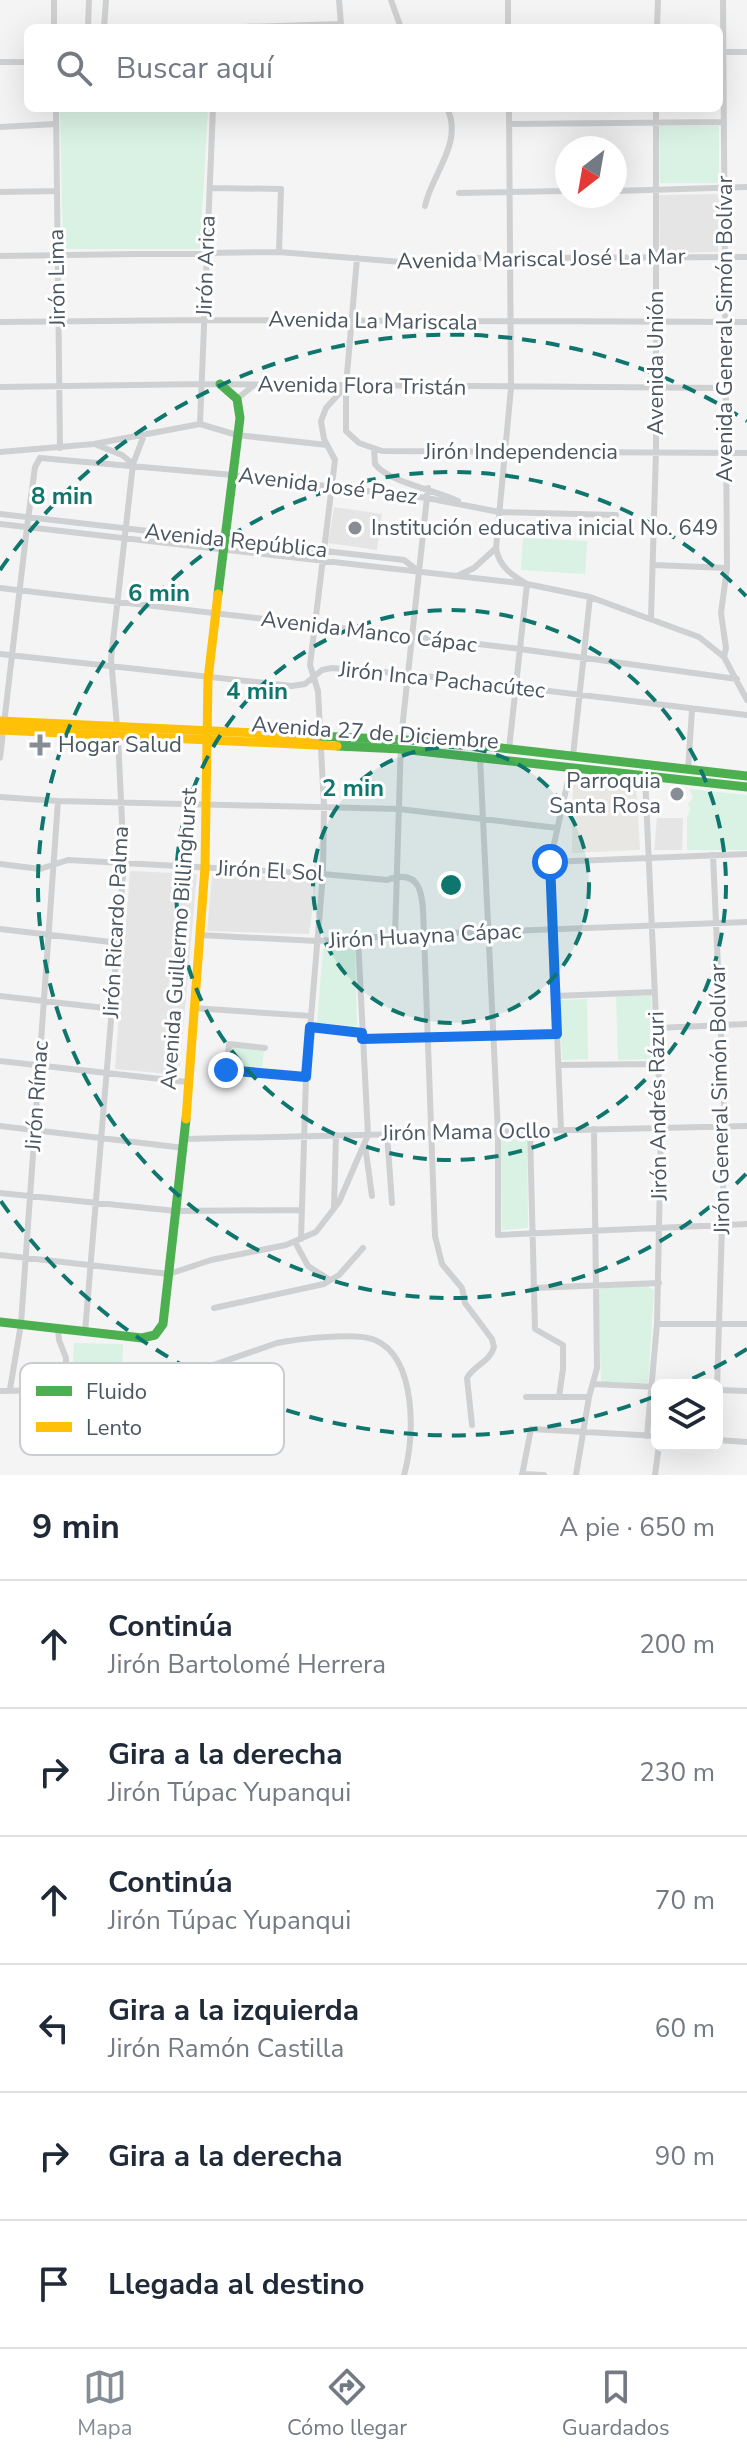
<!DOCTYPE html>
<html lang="es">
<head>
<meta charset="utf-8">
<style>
  :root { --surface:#fff; --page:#f2f2f3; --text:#1f2937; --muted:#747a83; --line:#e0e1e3; --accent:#868d94 }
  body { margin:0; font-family:"Nunito Sans",sans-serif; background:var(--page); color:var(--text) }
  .controls { position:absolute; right:24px; bottom:24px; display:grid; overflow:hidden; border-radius:12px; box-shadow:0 8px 32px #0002 }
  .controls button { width:72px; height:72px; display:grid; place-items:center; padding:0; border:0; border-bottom:2px solid var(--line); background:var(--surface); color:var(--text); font:40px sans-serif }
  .compass { position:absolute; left:555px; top:136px; width:72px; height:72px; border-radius:50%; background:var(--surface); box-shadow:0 8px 32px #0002; rotate:211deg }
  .stop { position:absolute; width:24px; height:24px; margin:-18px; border:6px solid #1a73e8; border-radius:50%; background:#fff }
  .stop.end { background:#1a73e8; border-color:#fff; box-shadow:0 2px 8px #0008 }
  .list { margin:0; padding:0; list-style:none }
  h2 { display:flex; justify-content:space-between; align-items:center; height:104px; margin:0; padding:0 32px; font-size:34px }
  h2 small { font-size:26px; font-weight:400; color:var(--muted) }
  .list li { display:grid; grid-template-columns:52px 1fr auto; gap:24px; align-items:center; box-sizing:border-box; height:128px; padding:0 32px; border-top:2px solid var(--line) }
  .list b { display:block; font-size:30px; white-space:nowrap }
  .list p { margin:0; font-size:26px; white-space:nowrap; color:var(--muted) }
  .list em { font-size:26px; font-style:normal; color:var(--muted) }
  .icon { flex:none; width:44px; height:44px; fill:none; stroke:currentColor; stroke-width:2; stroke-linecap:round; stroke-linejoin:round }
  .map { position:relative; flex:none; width:747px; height:1475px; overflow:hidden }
  .search { position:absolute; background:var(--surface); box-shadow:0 8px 32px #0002; left:24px; right:24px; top:24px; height:88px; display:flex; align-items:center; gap:20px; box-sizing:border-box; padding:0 28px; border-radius:12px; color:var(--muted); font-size:30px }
  .sheet { height:872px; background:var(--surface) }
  nav { display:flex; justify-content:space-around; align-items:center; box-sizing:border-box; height:112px; border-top:2px solid var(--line); background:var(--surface); font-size:22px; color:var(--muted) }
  nav a { display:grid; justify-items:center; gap:4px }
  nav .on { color:var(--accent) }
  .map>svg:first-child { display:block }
  .commercial { fill:#e8e7e3 }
  .education { fill:#e6e5e6 }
  .green { fill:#d9f2e3 }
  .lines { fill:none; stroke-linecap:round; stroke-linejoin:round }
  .street { stroke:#ced0d2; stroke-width:6 }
  .fast { stroke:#4caf50; stroke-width:9 }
  .slow { stroke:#ffc107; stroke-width:9 }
  .route { stroke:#1a73e8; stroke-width:10 }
  .ring { fill:none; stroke:#0f766e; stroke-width:4; stroke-dasharray:14 10 }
  .poi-dot { fill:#868d94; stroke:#fff; stroke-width:3 }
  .labels { text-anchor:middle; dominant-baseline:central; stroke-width:6; stroke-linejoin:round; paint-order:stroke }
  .street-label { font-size:22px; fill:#4a5661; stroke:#fff }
  .poi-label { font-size:22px; fill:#4a5661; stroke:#fff; text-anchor:start }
  .key { fill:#fff; stroke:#c9ccd0; stroke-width:2 }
  .key-label { font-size:22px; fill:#4a5661 }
  .centre { fill:#0f766e; stroke:#fff; stroke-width:4 }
  .ring-label { font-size:24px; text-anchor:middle; font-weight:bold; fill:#0f766e; stroke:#fff; stroke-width:6; stroke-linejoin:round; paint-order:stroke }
</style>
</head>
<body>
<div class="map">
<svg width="747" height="1475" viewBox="0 0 747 1475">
  <rect width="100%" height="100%" fill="#f4f4f4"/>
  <path class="commercial" d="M573,775L636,783L640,850L572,853Z"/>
  <path class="education" d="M719,194L718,252L660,253L659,195Z
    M334,507L382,514L377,550L328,543Z
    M657,818H683L682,850H654Z
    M130,871L197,874L179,1075L115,1069Z
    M212,875L317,878L309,934L207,931Z"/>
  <path class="green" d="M60,108H208L200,249H63Z
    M659,126H719V183H660Z
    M523,538L587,541L585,574L521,570Z
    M689,789L747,795V850H687V817L690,810L688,804L693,798Z
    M355,948L357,1026L317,1023L323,949Z
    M651,995L654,1059L618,1060L616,996Z
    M587,999L588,1059L562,1060L560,1000Z
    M231,1045L264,1049L262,1071L229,1068Z
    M500,1135H527L528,1228L502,1230Z
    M648,1286L654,1291L648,1383L604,1382L601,1381L598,1290L603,1288Z
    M74,1343L123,1344L122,1371L73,1370Z"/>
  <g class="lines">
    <path class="street" d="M54,0V28
      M391,0L401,28
      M508,0V28
      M723,0L727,568L721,613L726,648L724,657
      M243,27L341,24L339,0
      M88,28L89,0
      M104,28L106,0
      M657,28L658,0
      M723,52H747
      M0,62H28
      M56,108L60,448
      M509,124L724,122
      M0,127L56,124
      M210,188L281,189L279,252
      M615,191L747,187
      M0,192L56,191
      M459,193L567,191
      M425,206C431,175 464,143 447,108
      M0,256L279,252L426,264L477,258L747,257
      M0,322L204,320L747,322
      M346,386V431L359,443L382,451L747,453
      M0,387L202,384L725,388
      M237,399L254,385
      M200,424L213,108
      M97,445L122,455L133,464
      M374,449L375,464C388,482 435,490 458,501
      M0,452L94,444L200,424L237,435L327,445
      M40,458L233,475L427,498L499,512L616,515
      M0,514L404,560L417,570
      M0,524L527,584L590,597L699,637L724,657L747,700
      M654,565L727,568
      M457,576L474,568L496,548
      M0,588L520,649L737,679
      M651,618L656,451V108
      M0,654L292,686L305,684L322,670L332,668L409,674L747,715
      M509,749L527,584C512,575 499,567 496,548L511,388L509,108
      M573,756L590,597
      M480,757L498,1132V1235L747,1224
      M0,758L27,527L35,467L40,458
      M688,770L692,710
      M645,776L661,1128L657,1324L647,1436
      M0,797L58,801L399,809L557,828
      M713,855L725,1126L717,1390L747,1391
      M550,862L747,854
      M0,864L40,869L68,860L323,874L387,880C428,865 422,907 424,934L435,1236L442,1264L462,1288L465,1303L492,1339L494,1347C490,1362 474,1365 467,1378L472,1425
      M0,929L119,943
      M199,935L317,941L424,934L747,922
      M395,936L401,739L428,488
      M0,996L113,1009
      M555,996L655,992
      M193,1008L311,1016
      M310,1027L362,1033
      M657,1028L747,1024
      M362,1039L557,1034
      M265,1048L229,1044L226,1070L306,1077
      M0,1061L187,1082
      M558,1065L658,1064
      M0,1126L184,1148
      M561,1130L550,862L571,767
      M530,1131L535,1329L563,1345V1369L559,1397
      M387,1134L392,1203
      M184,1139L747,1126
      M365,1145L372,1196
      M0,1193L176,1211L301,1210
      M334,1208L336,1135
      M301,1239L306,1077L323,874L324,806L318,691L310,665L335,460L324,439L321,421L326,408L346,386L357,258
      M295,1242L308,1266L330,1280
      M0,1255L169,1274L211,1260L286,1245L316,1232L339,1202L368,1135L358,938
      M533,1288L659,1283
      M214,1308L324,1284L339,1275L363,1248
      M657,1324H747
      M58,1329L59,1340L66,1358V1381C80,1405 97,1388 117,1384C131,1382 143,1387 156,1385L277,1343C298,1339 356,1332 375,1340C417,1358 415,1438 404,1475
      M85,1332L124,864L118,737L111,659L133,464L144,435
      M593,1384L657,1387
      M10,1389L21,1324L58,801
      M0,1391L51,1390L65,1370
      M526,1397H589
      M717,1440L747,1442
      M522,1474L544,1475
      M522,1475L531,1429L657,1436
      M576,1475L589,1397L597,1368L594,1129
      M655,1475L659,1445"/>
    <path class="fast" d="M218,594L240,418L237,399L220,384
      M317,736L449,742L747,776
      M337,746L401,749L747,787
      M0,1322L142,1338L155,1335L163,1324L186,1119"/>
    <path class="slow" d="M0,721L317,736
      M0,730L337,746
      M186,1119L205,867L208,679L218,594"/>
  </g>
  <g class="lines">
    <path class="route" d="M226,1070L306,1077L310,1027L362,1033V1039L557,1034L550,862"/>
  </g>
  <circle cx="451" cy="885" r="138" fill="#0f766e" fill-opacity=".12"/>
  <g class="ring">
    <circle cx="451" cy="885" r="138"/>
    <circle cx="451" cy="885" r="275"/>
    <path d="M746 1174A413 413 0 1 1 746 596"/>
    <path d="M747 1349A550 550 0 0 1 683 1383M653 1397A550 550 0 0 1 0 1200M0 570A550 550 0 0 1 747 421"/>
  </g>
  <g class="poi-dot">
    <circle cx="355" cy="528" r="8"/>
    <path d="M36 733h8v8h8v8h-8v8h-8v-8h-8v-8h8z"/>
    <circle cx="677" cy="794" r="8"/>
  </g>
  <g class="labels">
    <g class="street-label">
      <text transform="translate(541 259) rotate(-1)">Avenida Mariscal José La Mar</text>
      <text transform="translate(206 266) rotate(-88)">Jirón Arica</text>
      <text transform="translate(57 278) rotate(-91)">Jirón Lima</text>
      <text transform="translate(373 321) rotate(1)">Avenida La Mariscala</text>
      <text transform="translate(725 329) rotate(-90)">Avenida General Simón Bolívar</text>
      <text transform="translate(656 363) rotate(-90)">Avenida Unión</text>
      <text transform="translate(362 386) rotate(1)">Avenida Flora Tristán</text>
      <text x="521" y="452">Jirón Independencia</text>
      <text transform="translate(328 486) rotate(7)">Avenida José Paez</text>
      <text transform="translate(236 541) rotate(6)">Avenida República</text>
      <text transform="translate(369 632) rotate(7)">Avenida Manco Cápac</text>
      <text transform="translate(442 680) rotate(6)">Jirón Inca Pachacútec</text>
      <text transform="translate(375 733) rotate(4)">Avenida 27 de Diciembre</text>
      <text transform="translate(270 871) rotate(3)">Jirón El Sol</text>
      <text transform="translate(116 922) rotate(-87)">Jirón Ricardo Palma</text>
      <text transform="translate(425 936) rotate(-3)">Jirón Huayna Cápac</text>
      <text transform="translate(179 939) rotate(-86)">Avenida Guillermo Billinghurst</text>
      <text transform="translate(37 1096) rotate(-86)">Jirón Rímac</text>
      <text transform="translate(720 1099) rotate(-91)">Jirón General Simón Bolívar</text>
      <text transform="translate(658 1106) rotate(-91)">Jirón Andrés Rázuri</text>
      <text transform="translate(466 1132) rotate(-1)">Jirón Mama Ocllo</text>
    </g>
    <g class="poi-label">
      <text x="371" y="528">Institución educativa inicial No. 649</text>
      <text x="58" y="745">Hogar Salud</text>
      <text x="661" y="781" text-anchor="end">Parroquia<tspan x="661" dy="25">Santa Rosa</tspan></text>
    </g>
  </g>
  <rect x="20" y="1363" width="264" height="92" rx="12" class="key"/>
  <rect x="36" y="1386" width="36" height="10" fill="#4caf50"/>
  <rect x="36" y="1422" width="36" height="10" fill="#ffc107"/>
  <g class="key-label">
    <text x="86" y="1399">Fluido</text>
    <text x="86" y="1435">Lento</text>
  </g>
  <circle cx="451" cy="885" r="12" class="centre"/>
  <g class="ring-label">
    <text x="62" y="504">8 min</text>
    <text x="159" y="601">6 min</text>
    <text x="257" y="699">4 min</text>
    <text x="353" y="796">2 min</text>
  </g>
</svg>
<div class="controls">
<button><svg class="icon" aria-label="layers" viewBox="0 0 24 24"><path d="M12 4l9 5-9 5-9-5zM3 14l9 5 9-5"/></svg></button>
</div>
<svg class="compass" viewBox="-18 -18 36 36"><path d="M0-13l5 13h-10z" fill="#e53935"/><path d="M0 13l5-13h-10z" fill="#747a83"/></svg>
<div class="stop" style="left:550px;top:862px"></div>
<div class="stop end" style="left:226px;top:1070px"></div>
<div class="search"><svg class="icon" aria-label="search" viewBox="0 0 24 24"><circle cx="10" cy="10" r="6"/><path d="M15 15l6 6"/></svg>Buscar aquí</div>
</div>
<section class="sheet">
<h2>9 min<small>A pie · 650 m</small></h2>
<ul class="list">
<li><svg class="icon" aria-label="ahead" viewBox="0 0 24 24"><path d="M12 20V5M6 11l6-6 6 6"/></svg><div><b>Continúa</b><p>Jirón Bartolomé Herrera</p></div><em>200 m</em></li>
<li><svg class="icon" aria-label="right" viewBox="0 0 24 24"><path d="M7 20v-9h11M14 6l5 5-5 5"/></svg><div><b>Gira a la derecha</b><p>Jirón Túpac Yupanqui</p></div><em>230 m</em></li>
<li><svg class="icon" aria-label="ahead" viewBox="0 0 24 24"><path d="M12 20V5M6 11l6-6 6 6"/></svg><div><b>Continúa</b><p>Jirón Túpac Yupanqui</p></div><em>70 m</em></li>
<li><svg class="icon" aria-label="left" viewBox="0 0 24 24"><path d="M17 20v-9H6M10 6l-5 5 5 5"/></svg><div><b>Gira a la izquierda</b><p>Jirón Ramón Castilla</p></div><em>60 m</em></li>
<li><svg class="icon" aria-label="right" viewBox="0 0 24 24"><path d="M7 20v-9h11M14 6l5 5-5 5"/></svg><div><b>Gira a la derecha</b></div><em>90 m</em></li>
<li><svg class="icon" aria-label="arrive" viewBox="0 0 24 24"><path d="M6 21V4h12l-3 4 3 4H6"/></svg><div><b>Llegada al destino</b></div></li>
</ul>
</section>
<nav>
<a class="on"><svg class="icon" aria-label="map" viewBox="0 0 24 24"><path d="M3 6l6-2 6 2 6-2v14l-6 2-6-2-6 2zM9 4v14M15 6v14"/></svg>Mapa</a>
<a><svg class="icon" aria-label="directions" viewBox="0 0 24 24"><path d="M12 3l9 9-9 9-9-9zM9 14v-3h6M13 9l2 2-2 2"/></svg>Cómo llegar</a>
<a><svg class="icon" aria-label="saved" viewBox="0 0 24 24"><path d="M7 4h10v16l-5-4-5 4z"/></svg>Guardados</a>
</nav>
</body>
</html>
